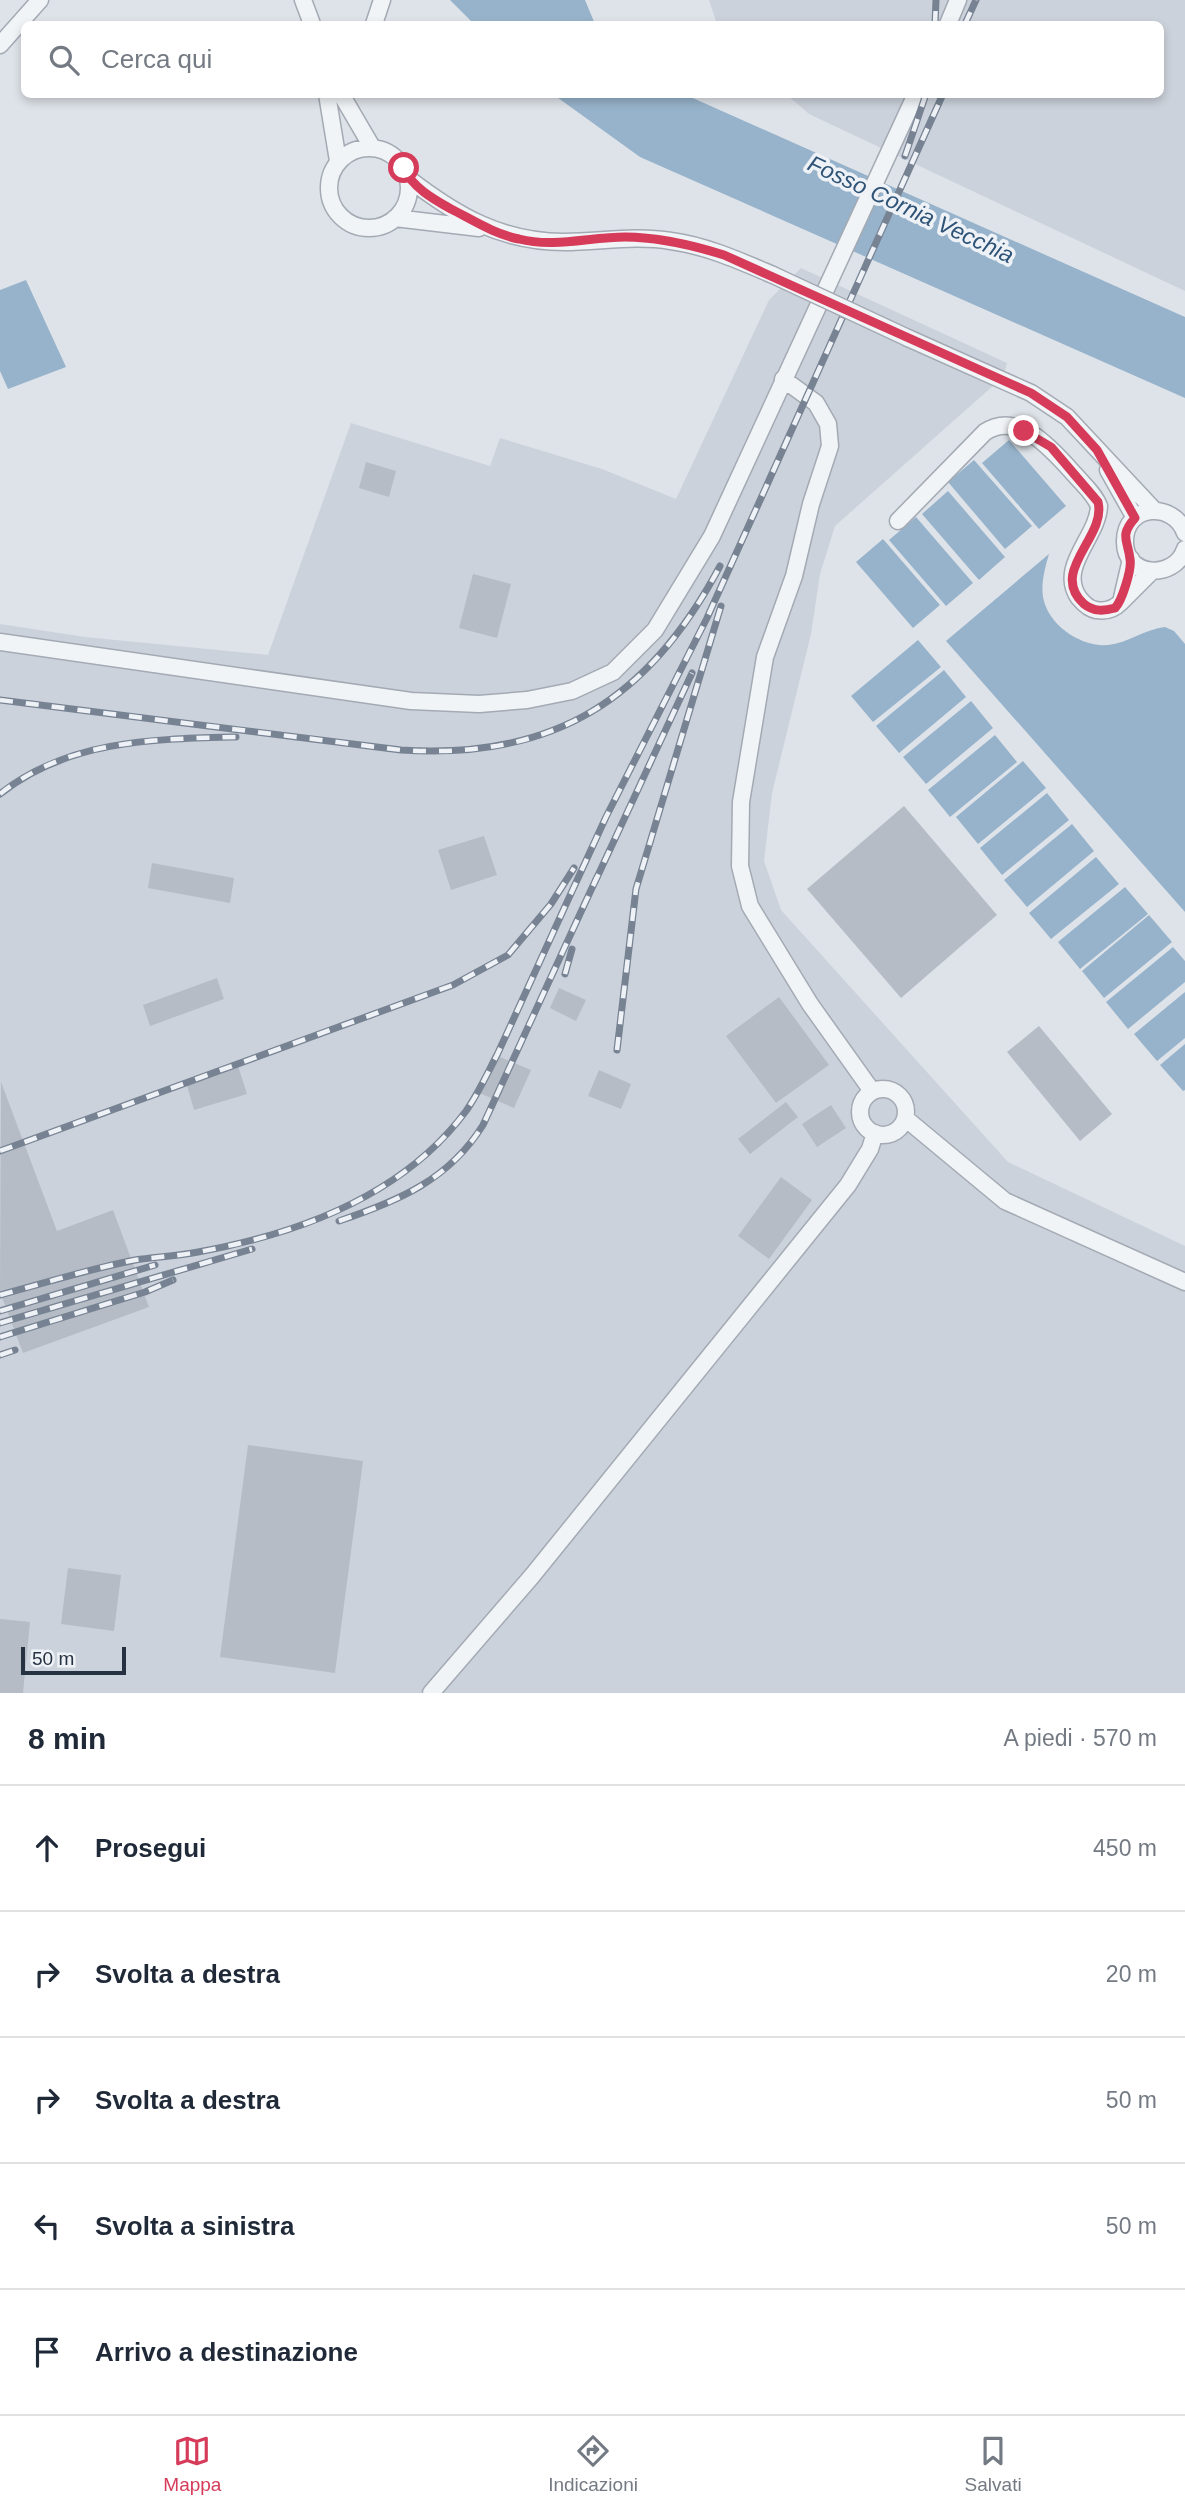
<!DOCTYPE html>
<html lang="it">
<head>
<meta charset="utf-8">
<style>
  :root { --surface:#fff; --page:#f2f2f3; --text:#1f2937; --muted:#747a83; --line:#e0e1e3; --accent:#d63b5a }
  body { margin:0; font-family:Helvetica,sans-serif; background:var(--page); color:var(--text) }
  .scale { position:absolute; left:21px; bottom:18px; width:105px; box-sizing:border-box; padding-left:7px; border:4px solid #263141; border-top:0; font-size:19px; line-height:24px; white-space:nowrap; color:#263141; -webkit-text-stroke:5px #eef2f6; paint-order:stroke }
  .stop { position:absolute; width:21px; height:21px; margin:-16px; border:5px solid #d63b5a; border-radius:50%; background:#fff }
  .stop.end { background:#d63b5a; border-color:#fff; box-shadow:0 2px 7px #0008 }
  .list { margin:0; padding:0; list-style:none }
  h2 { display:flex; justify-content:space-between; align-items:center; height:91px; margin:0; padding:0 28px; font-size:30px }
  h2 small { font-size:23px; font-weight:400; color:var(--muted) }
  .list li { display:grid; grid-template-columns:46px 1fr auto; gap:21px; align-items:center; box-sizing:border-box; height:126px; padding:0 28px; border-top:2px solid var(--line) }
  .list b { display:block; font-size:26px; white-space:nowrap }
  .list em { font-size:23px; font-style:normal; color:var(--muted) }
  .icon { flex:none; width:38px; height:38px; fill:none; stroke:currentColor; stroke-width:2; stroke-linecap:round; stroke-linejoin:round }
  .map { position:relative; flex:none; width:1185px; height:1693px; overflow:hidden }
  .search { position:absolute; background:var(--surface); box-shadow:0 4px 10px #0003; left:21px; right:21px; top:21px; height:77px; display:flex; align-items:center; gap:18px; box-sizing:border-box; padding:0 24px; border-radius:10px; color:var(--muted); font-size:26px }
  .sheet { height:721px; background:var(--surface) }
  nav { display:flex; justify-content:space-around; align-items:center; box-sizing:border-box; height:98px; border-top:2px solid var(--line); background:var(--surface); font-size:19px; color:var(--muted) }
  nav a { display:grid; justify-items:center; gap:4px }
  nav .on { color:var(--accent) }
  .map>svg:first-child { display:block }
  .built { fill:#ccd2db }
  .water { fill:#97b3cb }
  .building { fill:#b5bcc6 }
  .lines { fill:none; stroke-linecap:round; stroke-linejoin:round }
  .minor-casing { stroke:#a3aab3; stroke-width:19 }
  .minor { stroke:#f1f4f7; stroke-width:16 }
  .rail-casing { stroke:#778393; stroke-width:7 }
  .rail { stroke:#eef2f6; stroke-width:4.5; stroke-dasharray:13; stroke-linecap:butt }
  .minor-bridge-casing { stroke:#a3aab3; stroke-width:19; stroke-linecap:butt }
  .minor-bridge { stroke:#f1f4f7; stroke-width:16 }
  .route { stroke:#d63b5a; stroke-width:9 }
  .labels { text-anchor:middle; dominant-baseline:central; stroke-width:7; stroke-linejoin:round; paint-order:stroke }
  .water-label { font-size:23px; font-style:italic; fill:#2e5377; stroke:#eef2f6 }
</style>
</head>
<body>
<div class="map">
<svg width="1185" height="1693" viewBox="0 0 1185 1693">
  <rect width="100%" height="100%" fill="#dee3e9"/>
  <path class="built" d="M709,0H1185V291L809,114L787,95L1160,94V24H717Z
    M801,268L1007,363L1003,377L835,526L820,574L811,634L772,793L764,861L781,910L1008,1162L1185,1246V1693H0V624L85,637L268,655L351,423L490,466L500,438L602,469L676,499L769,300Z"/>
  <path class="water" d="M450,0H585L595,24H474Z
    M554,95H686L1185,317V398L640,157Z
    M26,280L66,367L8,389L0,371V290Z
    M1009,440L1066,506L1039,529L982,463Z
    M974,460L1032,526L1005,549L948,482Z
    M948,491L1005,557L979,580L922,514Z
    M916,517L973,583L946,606L889,540Z
    M883,539L940,605L913,628L856,562Z
    M1049,554C1045,568 1041,582 1043,597C1048,625 1080,647 1108,645C1128,643 1145,629 1165,627L1174,631L1185,644V912L946,641Z
    M918,640L941,667L873,722L851,696Z
    M944,670L966,697L899,753L876,726Z
    M971,701L993,728L926,784L903,757Z
    M995,735L1017,762L950,817L928,790Z
    M1023,761L1046,788L978,844L956,817Z
    M1047,793L1069,820L1002,875L980,848Z
    M1072,824L1094,851L1027,907L1004,880Z
    M1096,857L1119,884L1051,939L1029,913Z
    M1125,887L1148,914L1080,969L1058,942Z
    M1149,915L1172,942L1104,998L1082,971Z
    M1173,947L1185,961V982L1128,1029L1106,1002Z
    M1185,992V1038L1157,1061L1134,1034Z
    M1185,1044V1090L1183,1091L1160,1065Z"/>
  <path class="building" d="M366,462L396,471L389,497L359,488Z
    M473,574L511,584L497,638L459,628Z
    M904,806L997,915L901,998L807,889Z
    M484,836L497,875L451,890L438,850Z
    M152,863L234,878L230,903L148,888Z
    M217,978L224,999L150,1026L143,1005Z
    M559,988L586,1000L576,1021L550,1008Z
    M779,997L829,1065L776,1103L726,1036Z
    M1039,1026L1112,1114L1080,1141L1007,1052Z
    M493,1054L531,1070L514,1108L477,1092Z
    M238,1066L247,1094L194,1110L186,1082Z
    M599,1070L631,1084L621,1109L588,1096Z
    M1,1082L57,1231L113,1210L149,1307L23,1353L0,1292Z
    M786,1102L798,1117L750,1154L738,1139Z
    M831,1105L846,1128L817,1147L802,1124Z
    M781,1177L812,1200L769,1259L738,1236Z
    M248,1445L363,1461L335,1673L220,1657Z
    M68,1568L121,1575L114,1631L61,1624Z
    M0,1619L30,1622L23,1693H0Z"/>
  <g class="lines">
    <defs>
      <path id="minor" d="M303,0L312,24
        M374,24L382,0
        M948,24L958,0
        M0,45L40,0
        M327,94L338,161
        M341,94L372,147
        M329 188a40 40 0 1 1 80 0a40 40 0 1 1-80 0Z
        M409,179C457,216 502,242 564,242C600,242 634,235 671,241C707,246 740,261 773,275
        M395,218L479,228
        M908,338L1031,393L1067,417L1154,510
        M783,379L816,403L828,424L830,446L811,504L794,576L765,657L741,802L740,866L750,906L810,1004L872,1091
        M1108,470L1135,518
        M898,521L985,432C1020,409 1055,453 1076,476C1084,485 1095,495 1099,506C1098,537 1057,567 1079,598C1084,604 1089,609 1096,610C1106,612 1114,609 1121,602
        M1185,533C1174,501 1125,504 1125,541C1124,577 1174,581 1185,549
        M1131,559L1121,602L1152,571
        M0,642L411,701L479,704L527,700L572,691L613,672L655,630L712,536L916,94
        M860 1112a23 23 0 1 1 46 0a23 23 0 1 1-46 0Z
        M905,1118L1005,1201L1185,1282
        M431,1693L532,1576L848,1185L870,1149L875,1133"/>
    </defs>
    <use href="#minor" class="minor-casing"/>
    <use href="#minor" class="minor"/>
    <defs>
      <path id="rail" d="M935,24L936,0
        M965,24L976,0
        M905,156L926,94
        M0,700L401,750C553,760 649,700 720,566
        M0,794C68,740 153,739 236,737
        M593,886L692,673
        M565,974L572,949
        M617,1050L636,889L721,606
        M0,1151L453,985L508,955L551,904L574,868
        M339,1221C398,1201 449,1180 483,1125L597,877
        M0,1295C45,1283 89,1269 135,1260C156,1257 177,1256 198,1252C298,1234 403,1196 466,1111C478,1094 487,1074 497,1055L606,817L707,618L943,94
        M0,1311L155,1265
        M0,1323L252,1249
        M0,1337L145,1292L173,1280
        M0,1355L15,1350"/>
    </defs>
    <use href="#rail" class="rail-casing"/>
    <use href="#rail" class="rail"/>
    <defs>
      <path id="minor-bridge" d="M773,275L908,338"/>
    </defs>
    <use href="#minor-bridge" class="minor-bridge-casing"/>
    <use href="#minor-bridge" class="minor-bridge"/>
  </g>
  <g class="lines">
    <path class="route" d="M404,168C412,187 433,199 451,209C473,220 494,234 519,239C554,248 590,237 625,237C659,237 692,245 724,255L1031,393L1067,417L1097,450L1135,518C1119,536 1128,540 1130,559C1132,569 1122,601 1115,608C1104,611 1094,612 1084,604C1048,571 1107,537 1098,502L1051,447L1024,431"/>
  </g>
  <g class="labels">
    <g class="water-label">
      <text transform="translate(911 209) rotate(25)">Fosso Cornia Vecchia</text>
    </g>
  </g>
</svg>
<div class="scale">50 m</div>
<div class="stop" style="left:404px;top:168px"></div>
<div class="stop end" style="left:1024px;top:431px"></div>
<div class="search"><svg class="icon" aria-label="search" viewBox="0 0 24 24"><circle cx="10" cy="10" r="6"/><path d="M15 15l6 6"/></svg>Cerca qui</div>
</div>
<section class="sheet">
<h2>8 min<small>A piedi · 570 m</small></h2>
<ul class="list">
<li><svg class="icon" aria-label="ahead" viewBox="0 0 24 24"><path d="M12 20V5M6 11l6-6 6 6"/></svg><div><b>Prosegui</b></div><em>450 m</em></li>
<li><svg class="icon" aria-label="right" viewBox="0 0 24 24"><path d="M7 20v-9h11M14 6l5 5-5 5"/></svg><div><b>Svolta a destra</b></div><em>20 m</em></li>
<li><svg class="icon" aria-label="right" viewBox="0 0 24 24"><path d="M7 20v-9h11M14 6l5 5-5 5"/></svg><div><b>Svolta a destra</b></div><em>50 m</em></li>
<li><svg class="icon" aria-label="left" viewBox="0 0 24 24"><path d="M17 20v-9H6M10 6l-5 5 5 5"/></svg><div><b>Svolta a sinistra</b></div><em>50 m</em></li>
<li><svg class="icon" aria-label="arrive" viewBox="0 0 24 24"><path d="M6 21V4h12l-3 4 3 4H6"/></svg><div><b>Arrivo a destinazione</b></div></li>
</ul>
</section>
<nav>
<a class="on"><svg class="icon" aria-label="map" viewBox="0 0 24 24"><path d="M3 6l6-2 6 2 6-2v14l-6 2-6-2-6 2zM9 4v14M15 6v14"/></svg>Mappa</a>
<a><svg class="icon" aria-label="directions" viewBox="0 0 24 24"><path d="M12 3l9 9-9 9-9-9zM9 14v-3h6M13 9l2 2-2 2"/></svg>Indicazioni</a>
<a><svg class="icon" aria-label="saved" viewBox="0 0 24 24"><path d="M7 4h10v16l-5-4-5 4z"/></svg>Salvati</a>
</nav>
</body>
</html>
